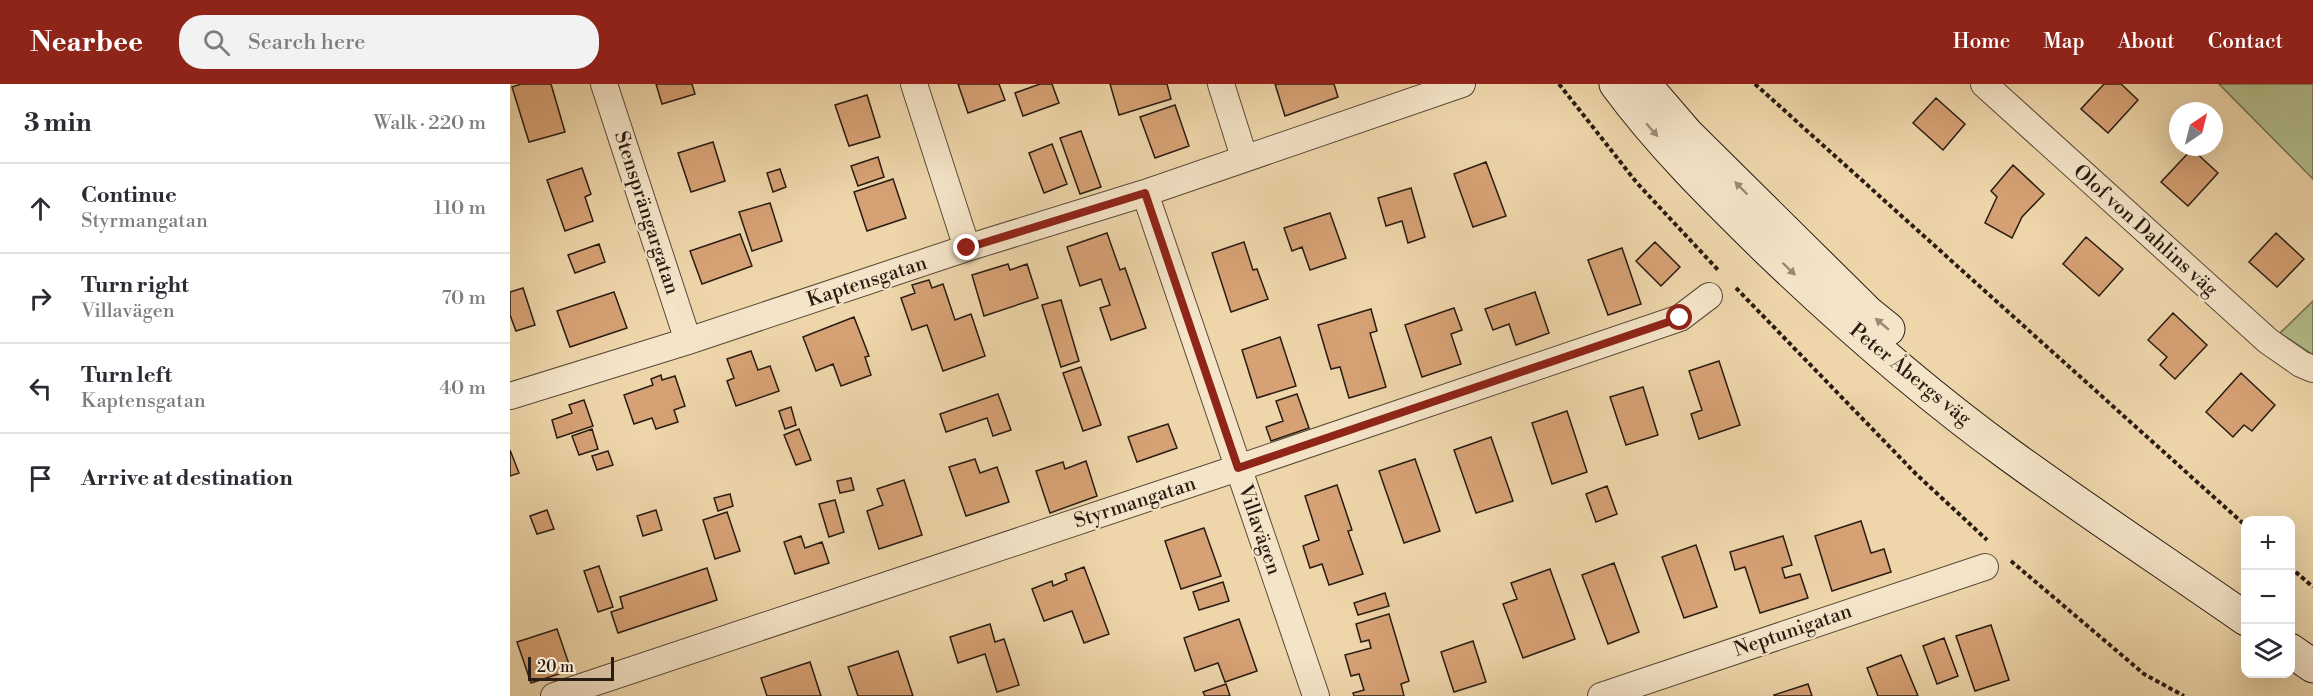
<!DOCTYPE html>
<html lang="en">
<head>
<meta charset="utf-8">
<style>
  :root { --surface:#fff; --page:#f2f2f3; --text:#2b2b33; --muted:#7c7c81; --line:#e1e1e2; --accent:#8f2418 }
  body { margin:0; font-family:"Libre Bodoni",serif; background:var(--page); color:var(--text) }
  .controls { position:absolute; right:18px; bottom:18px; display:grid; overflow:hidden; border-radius:12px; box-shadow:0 6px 24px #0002 }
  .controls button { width:54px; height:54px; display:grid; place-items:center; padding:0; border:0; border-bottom:2px solid var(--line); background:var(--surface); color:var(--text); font:30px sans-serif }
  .compass { position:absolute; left:1659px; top:18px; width:54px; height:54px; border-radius:50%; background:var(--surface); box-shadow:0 6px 24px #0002; rotate:35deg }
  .scale { position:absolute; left:18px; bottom:15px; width:86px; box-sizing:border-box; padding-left:6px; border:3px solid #291c12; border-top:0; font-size:16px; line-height:21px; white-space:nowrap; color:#291c12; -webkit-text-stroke:4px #f4e4c8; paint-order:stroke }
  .stop { position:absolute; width:18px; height:18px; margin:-14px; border:4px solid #8f2418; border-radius:50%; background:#fff }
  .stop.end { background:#8f2418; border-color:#fff; box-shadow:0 2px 6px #0008 }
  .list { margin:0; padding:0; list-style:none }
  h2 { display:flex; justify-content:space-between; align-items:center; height:78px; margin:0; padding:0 24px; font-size:26px }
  h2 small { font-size:20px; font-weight:400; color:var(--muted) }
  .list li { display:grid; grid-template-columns:39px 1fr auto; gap:18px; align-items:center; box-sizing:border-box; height:90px; padding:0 24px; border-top:2px solid var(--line) }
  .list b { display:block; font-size:22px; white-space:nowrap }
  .list p { margin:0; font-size:20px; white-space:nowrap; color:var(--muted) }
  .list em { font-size:20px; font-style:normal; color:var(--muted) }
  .icon { flex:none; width:33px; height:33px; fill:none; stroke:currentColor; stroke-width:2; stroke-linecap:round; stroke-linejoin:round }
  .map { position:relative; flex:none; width:1803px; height:612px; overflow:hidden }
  header { display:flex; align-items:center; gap:36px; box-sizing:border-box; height:84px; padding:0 30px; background:var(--accent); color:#fff }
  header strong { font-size:28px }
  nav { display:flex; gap:33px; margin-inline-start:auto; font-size:21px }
  .search { width:420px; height:54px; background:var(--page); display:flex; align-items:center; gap:15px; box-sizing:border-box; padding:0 21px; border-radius:24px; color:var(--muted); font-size:22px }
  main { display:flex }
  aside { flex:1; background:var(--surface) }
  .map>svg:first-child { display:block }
  .green { fill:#b3bf8d; stroke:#6e6e50; stroke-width:1.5 }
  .building { fill:#d6a175; stroke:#291c12; stroke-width:1.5 }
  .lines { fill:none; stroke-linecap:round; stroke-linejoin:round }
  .street-casing { stroke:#5a4a38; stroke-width:28 }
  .secondary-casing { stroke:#291c12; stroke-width:35 }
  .path { stroke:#291c12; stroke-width:4; stroke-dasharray:4.5 3; stroke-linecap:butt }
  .street { stroke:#f4e4c8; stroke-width:26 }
  .secondary { stroke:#f4e4c8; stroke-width:33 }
  .oneway { fill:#998a76 }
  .route { stroke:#8f2418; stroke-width:8 }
  .labels { text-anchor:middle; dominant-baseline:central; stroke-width:4.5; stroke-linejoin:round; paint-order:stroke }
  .street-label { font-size:20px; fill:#291c12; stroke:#f4e4c8 }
</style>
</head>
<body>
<header>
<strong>Nearbee</strong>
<div class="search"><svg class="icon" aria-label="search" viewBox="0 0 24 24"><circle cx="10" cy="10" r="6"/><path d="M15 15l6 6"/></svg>Search here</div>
<nav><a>Home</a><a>Map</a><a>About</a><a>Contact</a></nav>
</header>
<main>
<aside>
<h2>3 min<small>Walk · 220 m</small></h2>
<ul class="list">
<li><svg class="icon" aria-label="ahead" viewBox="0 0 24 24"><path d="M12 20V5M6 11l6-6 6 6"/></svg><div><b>Continue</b><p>Styrmangatan</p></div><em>110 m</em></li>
<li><svg class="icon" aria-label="right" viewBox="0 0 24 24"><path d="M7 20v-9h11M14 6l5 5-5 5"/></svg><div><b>Turn right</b><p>Villavägen</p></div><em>70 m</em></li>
<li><svg class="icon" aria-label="left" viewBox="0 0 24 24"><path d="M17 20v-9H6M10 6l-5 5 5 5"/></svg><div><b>Turn left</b><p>Kaptensgatan</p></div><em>40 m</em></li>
<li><svg class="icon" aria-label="arrive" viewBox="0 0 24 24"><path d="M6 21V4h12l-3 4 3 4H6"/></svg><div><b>Arrive at destination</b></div></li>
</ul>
</aside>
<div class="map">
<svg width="1803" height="612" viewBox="0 0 1803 612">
  <rect width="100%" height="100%" fill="#eed6aa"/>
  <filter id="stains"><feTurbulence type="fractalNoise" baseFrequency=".00333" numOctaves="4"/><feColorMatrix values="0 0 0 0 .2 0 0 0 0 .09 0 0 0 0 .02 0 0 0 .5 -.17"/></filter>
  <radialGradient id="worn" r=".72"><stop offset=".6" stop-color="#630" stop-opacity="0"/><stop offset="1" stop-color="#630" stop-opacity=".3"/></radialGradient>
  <path class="green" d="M1709,0H1803V95Z
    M1803,217V271L1770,249Z"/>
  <path class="building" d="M11,0H41L55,48L19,58L2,3Z
    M146,0H182L185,10L152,20Z
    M448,0H489L495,16L458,29Z
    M530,0H542L549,19L513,32L505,9Z
    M600,0H657L661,15L609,31Z
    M765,0H824L828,13L775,32Z
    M1594,0H1611L1628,16L1598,49L1571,25Z
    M357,11L370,53L339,62L325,21Z
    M1426,14L1455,40L1433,66L1403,39Z
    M665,21L679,62L645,74L630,33Z
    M571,47L591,103L570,110L550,54Z
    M203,58L215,97L181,108L168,69Z
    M542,60L557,100L534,109L519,69Z
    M1682,65L1708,89L1678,122L1651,98Z
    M368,73L374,93L348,102L341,82Z
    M976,78L996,132L963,143L944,90Z
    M1503,81L1534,110L1512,133L1502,154L1475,139L1487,113L1481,107Z
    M72,84L81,110L75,113L83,137L55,147L37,96Z
    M270,85L276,103L263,108L257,89Z
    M383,95L396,134L357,147L344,108Z
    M901,104L915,153L898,159L892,137L876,142L868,114Z
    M260,119L272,157L242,167L229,128Z
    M820,129L836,174L800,186L792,163L782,167L774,144Z
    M597,149L610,186L615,184L636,244L601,256L590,224L600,221L591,195L570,202L557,163Z
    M1766,149L1794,175L1767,203L1739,178Z
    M230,150L242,182L192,200L180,167Z
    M1576,153L1613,185L1589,212L1553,180Z
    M734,158L743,186L747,185L758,215L721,228L702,169Z
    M1145,158L1170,183L1151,202L1126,177Z
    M89,160L95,178L65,189L58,171Z
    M1112,164L1131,220L1098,231L1078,176Z
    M498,180L500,186L517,180L528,214L474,232L462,191Z
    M419,196L422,204L433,200L445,236L461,230L475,272L433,287L417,241L402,246L391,214L405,209L402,201Z
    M13,204L25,241L6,247L0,231V208Z
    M104,208L117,244L60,263L47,227Z
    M1025,208L1039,249L1006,261L999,240L983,246L975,225Z
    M551,216L569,277L551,283L532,221Z
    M944,224L952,246L941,250L951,280L912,293L895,241Z
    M861,225L867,247L860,249L876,303L839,314L830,283L821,285L808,241Z
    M1663,229L1697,261L1665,295L1650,281L1657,273L1638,256Z
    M344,233L359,272L355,273L361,291L331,302L323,280L306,287L293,253Z
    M770,253L786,302L747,314L732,266Z
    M241,267L248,286L260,282L269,307L226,322L217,297L224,294L217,275Z
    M1209,277L1230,341L1189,355L1181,330L1192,326L1179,287Z
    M571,283L591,341L573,347L553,289Z
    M1731,289L1765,321L1742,347L1734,341L1723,353L1696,328Z
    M151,291L152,296L165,292L175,322L164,326L168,338L146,345L142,334L124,340L114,311L143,301L141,295Z
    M1133,303L1148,351L1116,361L1100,313Z
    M488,310L501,346L483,352L477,334L436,348L430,330Z
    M787,310L799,344L761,357L756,343L773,337L766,317Z
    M74,316L83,342L47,354L42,336L62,329L59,321Z
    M281,323L286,341L275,345L269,327Z
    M1057,327L1077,388L1042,400L1022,339Z
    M658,340L667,364L627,378L618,353Z
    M82,345L88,365L69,371L62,352Z
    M289,345L301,376L286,381L274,351Z
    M981,353L1003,417L966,429L944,366Z
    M0,366L9,389L0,392Z
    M98,367L103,381L87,386L82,372Z
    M465,375L470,389L487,383L499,418L456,432L439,383Z
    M905,375L930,447L894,459L869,387Z
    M576,377L587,412L540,429L526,387L553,378L555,385Z
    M341,394L344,406L330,409L327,397Z
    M394,396L412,451L369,465L357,427L373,421L367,405Z
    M827,401L842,446L838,447L853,490L819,501L812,480L800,484L793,462L809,456L795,412Z
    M1097,402L1107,430L1086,438L1076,410Z
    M220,410L223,422L208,427L204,414Z
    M325,416L334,448L319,453L309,420Z
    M37,426L44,445L27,450L20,432Z
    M146,426L152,446L133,452L127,432Z
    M217,428L230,467L205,475L193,436Z
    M1351,437L1361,469L1374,465L1381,488L1322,507L1305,452Z
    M694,444L711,492L671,505L655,457Z
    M291,452L295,464L312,458L319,479L285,490L274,458Z
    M1273,452L1282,481L1272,484L1275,494L1290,490L1298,514L1250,529L1235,483L1225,486L1220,468Z
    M1186,461L1207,523L1174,534L1152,473Z
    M1104,479L1129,548L1098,560L1072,491Z
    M89,482L103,523L88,528L74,487Z
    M574,483L599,550L574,559L562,527L534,537L522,505L542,497L543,502L557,496L555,490Z
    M197,484L207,516L108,549L101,528L113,524L110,513Z
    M1040,485L1065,555L1013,574L993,520L1007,515L1001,499Z
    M713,498L719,517L689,526L683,508Z
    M875,509L879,522L848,531L844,519Z
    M879,530L899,597L891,600L894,612H844L843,609L854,606L849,590L841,592L835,571L861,564L859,556L851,558L846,540Z
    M729,535L747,587L715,598L708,579L685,587L674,554Z
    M480,540L485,558L494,555L509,601L487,608L475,570L448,579L440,553Z
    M1481,541L1499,596L1465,607L1446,552Z
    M47,545L61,586L21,599L7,558Z
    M1434,554L1448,592L1427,600L1413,562Z
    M963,557L976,598L944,608L931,568Z
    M388,567L403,612H348L338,583Z
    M1391,571L1408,612H1368L1357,584Z
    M300,578L311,612H257L251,594Z
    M716,600L720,612H695L693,608Z
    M1298,600L1302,612H1265L1264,611Z"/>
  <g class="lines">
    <defs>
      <path id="street" d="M94,0L178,257
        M404,0L457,164
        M711,0L734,73
        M1474,0L1758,257L1791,280L1803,285
        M635,109L806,612
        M0,312L178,257L457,164L635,109L952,0
        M44,612L728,384L1170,234L1199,212
        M1091,612L1475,483"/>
      <path id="secondary" d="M1106,0C1150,60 1203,112 1256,164C1333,238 1414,309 1501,372C1578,428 1657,480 1736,535
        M1134,0L1177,50L1357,228L1378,245
        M1780,566L1803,582"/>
    </defs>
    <use href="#street" class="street-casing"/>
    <use href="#secondary" class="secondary-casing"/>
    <path class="path" d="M1049,0L1127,99L1208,186
      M1245,0L1736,442
      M1226,204L1406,390L1477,456
      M1501,477L1634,590L1674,612
      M1780,483L1803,503"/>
    <use href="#street" class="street"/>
    <use href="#secondary" class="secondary"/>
  </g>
  <defs><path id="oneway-solid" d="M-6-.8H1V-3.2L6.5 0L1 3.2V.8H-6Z" transform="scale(1.5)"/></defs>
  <g class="oneway">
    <use href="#oneway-solid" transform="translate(1142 46) rotate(49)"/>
    <use href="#oneway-solid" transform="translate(1231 104) rotate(-135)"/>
    <use href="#oneway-solid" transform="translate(1279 185) rotate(44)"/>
    <use href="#oneway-solid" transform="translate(1372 240) rotate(-140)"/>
  </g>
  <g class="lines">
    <path class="route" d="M457,164L635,109L728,384L1170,234"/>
  </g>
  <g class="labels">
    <g class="street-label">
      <text transform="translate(136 129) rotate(72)">Stensprängargatan</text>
      <text transform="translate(1635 147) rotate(42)">Olof von Dahlins väg</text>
      <text transform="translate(357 198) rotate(-18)">Kaptensgatan</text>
      <text transform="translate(1400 291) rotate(39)">Peter Åbergs väg</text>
      <text transform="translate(625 419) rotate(-18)">Styrmangatan</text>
      <text transform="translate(749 446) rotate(71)">Villavägen</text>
      <text transform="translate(1283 547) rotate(-19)">Neptunigatan</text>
    </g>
  </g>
  <rect width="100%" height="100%" filter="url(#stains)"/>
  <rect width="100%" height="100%" fill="url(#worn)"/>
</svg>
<div class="controls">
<button>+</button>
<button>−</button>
<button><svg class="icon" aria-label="layers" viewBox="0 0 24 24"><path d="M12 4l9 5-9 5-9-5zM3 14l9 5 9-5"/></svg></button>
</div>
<svg class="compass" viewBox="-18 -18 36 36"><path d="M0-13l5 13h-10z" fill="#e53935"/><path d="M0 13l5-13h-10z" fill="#7c7c81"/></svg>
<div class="scale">20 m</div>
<div class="stop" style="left:1170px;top:234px"></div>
<div class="stop end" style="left:457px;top:164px"></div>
</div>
</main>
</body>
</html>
